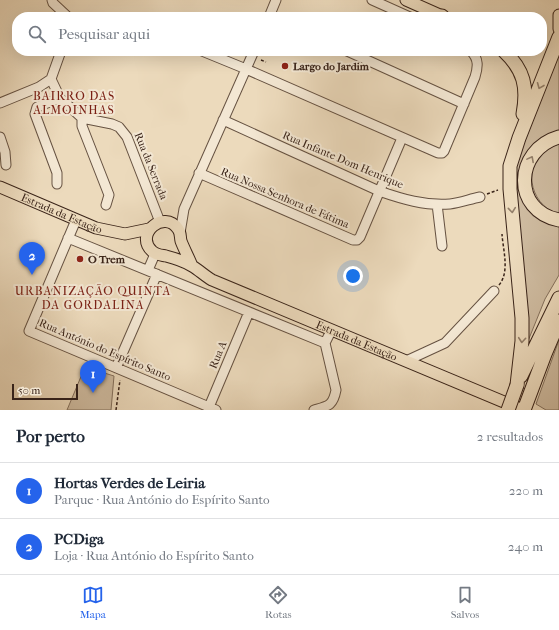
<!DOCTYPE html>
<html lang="pt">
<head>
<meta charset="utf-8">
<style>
  :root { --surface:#fff; --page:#f6f6f7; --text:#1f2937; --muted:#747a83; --line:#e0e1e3; --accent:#2563eb }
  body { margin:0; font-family:"IM FELL French Canon",serif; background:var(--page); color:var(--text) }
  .scale { position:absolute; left:12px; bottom:10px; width:66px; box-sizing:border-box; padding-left:4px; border:2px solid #3a2419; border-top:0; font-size:11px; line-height:14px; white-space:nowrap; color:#3a2419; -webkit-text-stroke:3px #f3e7d3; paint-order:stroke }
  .you { position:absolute; left:353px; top:276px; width:14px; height:14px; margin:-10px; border:3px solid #fff; border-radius:50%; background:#1a73e8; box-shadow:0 0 0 6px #1a73e833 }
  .badge { display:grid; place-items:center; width:26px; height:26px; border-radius:50%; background:var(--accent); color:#fff; font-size:13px; font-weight:700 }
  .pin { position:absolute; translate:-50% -33px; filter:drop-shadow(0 1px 2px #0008) }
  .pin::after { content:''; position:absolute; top:21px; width:14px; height:12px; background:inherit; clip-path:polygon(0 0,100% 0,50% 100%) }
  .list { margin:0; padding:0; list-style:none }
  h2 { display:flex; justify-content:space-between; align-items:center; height:52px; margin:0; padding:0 16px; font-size:17px }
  h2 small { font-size:13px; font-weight:400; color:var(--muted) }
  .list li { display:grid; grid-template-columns:26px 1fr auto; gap:12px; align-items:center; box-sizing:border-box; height:56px; padding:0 16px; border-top:1px solid var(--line) }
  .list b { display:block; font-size:15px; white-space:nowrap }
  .list p { margin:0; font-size:13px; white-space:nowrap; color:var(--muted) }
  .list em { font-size:13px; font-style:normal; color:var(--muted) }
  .icon { flex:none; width:22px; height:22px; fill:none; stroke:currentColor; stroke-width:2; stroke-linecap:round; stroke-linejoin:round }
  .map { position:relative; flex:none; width:559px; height:410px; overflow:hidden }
  .search { position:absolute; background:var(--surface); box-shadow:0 4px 16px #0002; left:12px; right:12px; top:12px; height:44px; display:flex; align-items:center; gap:10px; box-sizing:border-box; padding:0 14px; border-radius:16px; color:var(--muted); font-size:15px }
  .sheet { height:164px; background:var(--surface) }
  nav { display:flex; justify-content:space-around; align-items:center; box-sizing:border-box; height:56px; border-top:1px solid var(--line); background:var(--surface); font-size:11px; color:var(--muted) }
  nav a { display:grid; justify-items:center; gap:2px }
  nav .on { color:var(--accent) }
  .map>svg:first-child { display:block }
  .green { fill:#cebba0; stroke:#84705c }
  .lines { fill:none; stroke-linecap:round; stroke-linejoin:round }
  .minor-casing { stroke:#665242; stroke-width:11 }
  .major-casing { stroke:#3a2419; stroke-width:13 }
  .highway-casing { stroke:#3a2419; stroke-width:15 }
  .path { stroke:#3a2419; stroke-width:1.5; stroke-dasharray:3 2; stroke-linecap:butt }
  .minor { stroke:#f3e7d3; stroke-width:9 }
  .major { stroke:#ecdabc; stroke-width:11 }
  .highway { stroke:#ecdabc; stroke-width:13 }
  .highway-bridge-casing { stroke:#3a2419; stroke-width:15; stroke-linecap:butt }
  .highway-bridge { stroke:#ecdabc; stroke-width:13 }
  .oneway { stroke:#937f6a }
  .poi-dot { fill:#8f2418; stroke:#f3e7d3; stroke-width:1.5 }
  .labels { text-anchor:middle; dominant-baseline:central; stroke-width:4; stroke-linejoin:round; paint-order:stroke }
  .poi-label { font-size:11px; font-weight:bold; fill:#3a2419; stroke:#f3e7d3; text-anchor:start }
  .street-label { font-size:11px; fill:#3a2419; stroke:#f3e7d3 }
  .neighbourhood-label { font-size:12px; letter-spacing:1px; fill:#7a1f14; stroke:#f3e7d3 }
</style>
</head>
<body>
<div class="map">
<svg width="559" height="410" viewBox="0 0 559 410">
  <rect width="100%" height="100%" fill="#ecdabc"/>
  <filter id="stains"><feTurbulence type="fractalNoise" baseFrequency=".005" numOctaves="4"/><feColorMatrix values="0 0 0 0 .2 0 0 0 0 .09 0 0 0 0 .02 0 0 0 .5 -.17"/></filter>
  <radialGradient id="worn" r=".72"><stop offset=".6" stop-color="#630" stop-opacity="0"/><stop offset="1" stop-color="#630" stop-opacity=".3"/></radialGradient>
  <path class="green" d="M559,54V133C553,135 546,136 541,139C525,148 523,165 519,181L559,225V275L545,299L528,341L515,172L519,156Z
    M559,144V214C554,213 552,211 548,209C523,191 527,150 559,144Z
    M559,340V410H546L536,404Z
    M85,367L114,376L111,410H67Z"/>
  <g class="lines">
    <defs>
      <path id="minor" d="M52,0L53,3L68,17
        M372,0L410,17
        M269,17L276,0
        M202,51L246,69L438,153H442L444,151L475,77C478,67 479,59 471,51
        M347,51L464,104
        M51,79L60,98L82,118L112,124L119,127L127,137L160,222
        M0,103L39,87L51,79L61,51
        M82,118V126L109,195L106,205
        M223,120L379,191C402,199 425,206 450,204C460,203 470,199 480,197
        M0,137L5,152L6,165
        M199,173L353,240H357L360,237L402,138
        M57,184V173L35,114L37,107L60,98
        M437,204L442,246
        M76,220L29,331L216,410
        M180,233L184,209L254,51
        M68,238L325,343
        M148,270L155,254
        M406,361L445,343L494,291
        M116,368L157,274
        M209,407L249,312
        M314,410C328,406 333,406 336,390L325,343L331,331"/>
      <g id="major">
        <path d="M406,0L442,16"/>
        <path d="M559,15V29"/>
        <path id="s1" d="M0,187L96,228L125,234L149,229"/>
        <path id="s2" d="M192,266C189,258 184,249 181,241C180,237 181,233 178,229C164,209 134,234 152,251C156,255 161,255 166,256C174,258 185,262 192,266C199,270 205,276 212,280L523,410"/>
      </g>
      <path id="highway" d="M442,16L443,17
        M504,51C524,70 528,87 523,114
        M559,137C514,150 512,211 559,220
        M521,376L559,298
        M517,385L522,341V318L510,189V166L519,138L559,37
        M524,410L545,354L559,321"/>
    </defs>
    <use href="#minor" class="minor-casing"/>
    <use href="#major" class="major-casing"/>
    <use href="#highway" class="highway-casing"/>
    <path class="path" d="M261,60L266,62
      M487,194L498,190
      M499,285C510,272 503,250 502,234
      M116,410L120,380"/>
    <use href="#minor" class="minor"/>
    <use href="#major" class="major"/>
    <use href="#highway" class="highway"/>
    <defs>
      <path id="highway-bridge" d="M508,410L517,385"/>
    </defs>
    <use href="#highway-bridge" class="highway-bridge-casing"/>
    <use href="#highway-bridge" class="highway-bridge"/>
  </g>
  <defs><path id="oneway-chevron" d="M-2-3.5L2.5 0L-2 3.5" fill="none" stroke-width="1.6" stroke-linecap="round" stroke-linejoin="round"/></defs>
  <g class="oneway">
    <use href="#oneway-chevron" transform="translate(540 86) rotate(112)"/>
    <use href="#oneway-chevron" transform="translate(531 159) rotate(-62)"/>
    <use href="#oneway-chevron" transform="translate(512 210) rotate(84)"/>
    <use href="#oneway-chevron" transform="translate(522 340) rotate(95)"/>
  </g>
  <g class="poi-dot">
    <circle cx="285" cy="66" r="4"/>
    <circle cx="80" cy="259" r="4"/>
  </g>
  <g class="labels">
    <g class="poi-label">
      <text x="293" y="66">Largo do Jardim</text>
      <text x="88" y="259">O Trem</text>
    </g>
    <g class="street-label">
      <text transform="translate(343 160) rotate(23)">Rua Infante Dom Henrique</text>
      <text transform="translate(151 166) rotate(68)">Rua da Serrada</text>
      <text transform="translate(285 198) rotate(23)">Rua Nossa Senhora de Fátima</text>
      <text stroke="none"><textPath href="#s1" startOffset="67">Estrada da Estação</textPath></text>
      <text stroke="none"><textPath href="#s2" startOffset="321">Estrada da Estação</textPath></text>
      <text transform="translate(105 350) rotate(23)">Rua António do Espírito Santo</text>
      <text transform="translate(218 355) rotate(-67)">Rua A</text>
    </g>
    <g class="neighbourhood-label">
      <text x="74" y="96">BAIRRO DAS<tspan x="74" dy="14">ALMOINHAS</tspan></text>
      <text x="93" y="291">URBANIZAÇÃO QUINTA<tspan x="93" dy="14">DA GORDALINA</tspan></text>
    </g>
  </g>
  <rect width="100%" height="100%" filter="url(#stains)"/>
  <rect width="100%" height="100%" fill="url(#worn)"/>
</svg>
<div class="scale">50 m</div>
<div class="you"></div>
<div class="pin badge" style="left:93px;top:393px">1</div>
<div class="pin badge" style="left:32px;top:275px">2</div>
<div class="search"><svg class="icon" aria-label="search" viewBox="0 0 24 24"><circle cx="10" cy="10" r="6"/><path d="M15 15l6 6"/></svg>Pesquisar aqui</div>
</div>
<section class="sheet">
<h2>Por perto<small>2 resultados</small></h2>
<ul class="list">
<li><span class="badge">1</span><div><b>Hortas Verdes de Leiria</b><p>Parque · Rua António do Espírito Santo</p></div><em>220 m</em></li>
<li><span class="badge">2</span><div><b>PCDiga</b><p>Loja · Rua António do Espírito Santo</p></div><em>240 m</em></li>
</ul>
</section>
<nav>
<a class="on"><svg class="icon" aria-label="map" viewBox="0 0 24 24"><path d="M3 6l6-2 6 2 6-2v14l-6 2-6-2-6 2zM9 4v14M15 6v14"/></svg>Mapa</a>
<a><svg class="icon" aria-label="directions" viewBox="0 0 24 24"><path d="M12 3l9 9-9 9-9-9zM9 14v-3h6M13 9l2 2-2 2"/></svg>Rotas</a>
<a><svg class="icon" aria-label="saved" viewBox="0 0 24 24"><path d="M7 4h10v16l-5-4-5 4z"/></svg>Salvos</a>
</nav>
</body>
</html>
